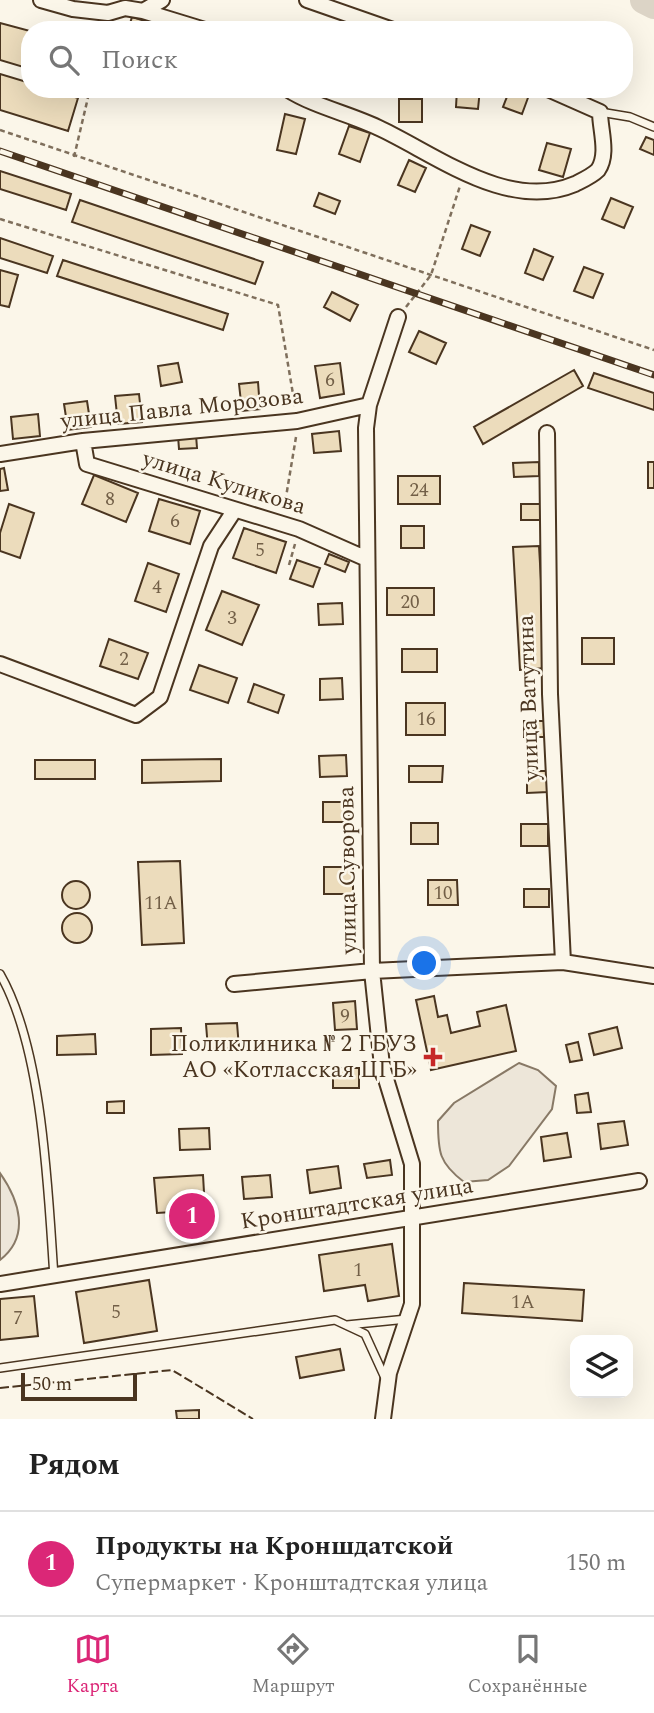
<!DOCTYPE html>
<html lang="ru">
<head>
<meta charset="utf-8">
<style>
  :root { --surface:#fff; --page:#f2f2f2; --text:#222; --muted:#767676; --line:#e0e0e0; --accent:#db2777 }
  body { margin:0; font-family:Spectral,serif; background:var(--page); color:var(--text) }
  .controls { position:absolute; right:21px; bottom:21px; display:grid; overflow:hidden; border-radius:14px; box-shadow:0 7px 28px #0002 }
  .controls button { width:63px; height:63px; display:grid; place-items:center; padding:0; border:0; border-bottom:2px solid var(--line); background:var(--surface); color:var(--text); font:35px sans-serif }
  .scale { position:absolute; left:21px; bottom:18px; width:116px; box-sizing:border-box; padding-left:7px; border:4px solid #4a3520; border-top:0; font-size:19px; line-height:24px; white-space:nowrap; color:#4a3520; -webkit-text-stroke:5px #fbf6e9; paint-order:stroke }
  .you { position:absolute; left:425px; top:964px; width:24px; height:24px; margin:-18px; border:5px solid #fff; border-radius:50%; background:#1a73e8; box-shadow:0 0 0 10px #1a73e833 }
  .badge { display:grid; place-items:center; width:46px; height:46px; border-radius:50%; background:var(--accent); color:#fff; font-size:23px; font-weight:700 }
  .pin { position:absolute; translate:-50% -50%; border:4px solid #fff; box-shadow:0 2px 7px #0006 }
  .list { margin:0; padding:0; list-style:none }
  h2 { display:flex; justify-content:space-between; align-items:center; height:91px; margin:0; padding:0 28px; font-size:30px }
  h2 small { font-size:23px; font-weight:400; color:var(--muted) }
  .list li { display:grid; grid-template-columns:46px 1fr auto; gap:21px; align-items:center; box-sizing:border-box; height:105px; padding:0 28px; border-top:2px solid var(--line) }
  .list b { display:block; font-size:26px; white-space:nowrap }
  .list p { margin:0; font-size:23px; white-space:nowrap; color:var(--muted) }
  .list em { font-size:23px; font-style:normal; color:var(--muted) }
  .icon { flex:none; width:38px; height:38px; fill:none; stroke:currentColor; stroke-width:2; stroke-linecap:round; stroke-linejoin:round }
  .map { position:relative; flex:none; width:654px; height:1419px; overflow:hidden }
  .search { position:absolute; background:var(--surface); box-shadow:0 7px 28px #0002; left:21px; right:21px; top:21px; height:77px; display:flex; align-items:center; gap:18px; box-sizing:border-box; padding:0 24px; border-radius:28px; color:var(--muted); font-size:26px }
  .sheet { height:196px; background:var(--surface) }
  nav { display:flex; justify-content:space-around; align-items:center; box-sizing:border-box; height:98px; border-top:2px solid var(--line); background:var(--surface); font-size:19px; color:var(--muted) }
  nav a { display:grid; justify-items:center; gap:4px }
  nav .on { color:var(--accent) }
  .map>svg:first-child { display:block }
  .green { fill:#ede6d9; stroke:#887966; stroke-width:2 }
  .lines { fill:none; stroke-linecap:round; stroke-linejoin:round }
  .river { stroke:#dcd4c6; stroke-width:28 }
  .building { fill:#ecdcbc; stroke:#4a3520; stroke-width:2 }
  .service-casing { stroke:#4a3520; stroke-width:10 }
  .minor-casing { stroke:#4a3520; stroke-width:18 }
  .path { stroke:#7f6f5c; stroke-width:2.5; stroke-dasharray:5 3.5; stroke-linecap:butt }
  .service { stroke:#fbf6e9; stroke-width:7 }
  .minor { stroke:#fbf6e9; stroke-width:14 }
  .rail-casing { stroke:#4a3520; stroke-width:7 }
  .rail { stroke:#fbf6e9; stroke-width:4.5; stroke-dasharray:13; stroke-linecap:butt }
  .fence { stroke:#4a3520; stroke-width:2; stroke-dasharray:9 3.5; stroke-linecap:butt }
  .poi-dot { fill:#c62828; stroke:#fbf6e9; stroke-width:2.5 }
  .labels { text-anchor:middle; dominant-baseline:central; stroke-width:5; stroke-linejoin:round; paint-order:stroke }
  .number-label { font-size:19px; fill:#725f47 }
  .street-label { font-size:23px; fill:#4a3520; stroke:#fbf6e9 }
  .poi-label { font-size:23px; fill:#4a3520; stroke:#fbf6e9; text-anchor:end }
</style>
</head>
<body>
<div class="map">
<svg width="654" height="1419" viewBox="0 0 654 1419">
  <rect width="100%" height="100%" fill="#fbf6e9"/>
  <path class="green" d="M519,1063L538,1070L556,1086L552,1109L509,1166L488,1180L464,1182C439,1163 438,1152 438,1121L454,1103Z
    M0,1173C19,1200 31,1236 0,1260Z"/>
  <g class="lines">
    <path class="river" d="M644,0L654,5"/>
  </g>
  <path class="building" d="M132,17L168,28L167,30H128Z
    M0,23L30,31V69L0,60Z
    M0,74L30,83V89H50L78,98L68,131L0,110Z
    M457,89H480L478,109L456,107Z
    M510,89L529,95L522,114L503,107Z
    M399,99H422V122H399Z
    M285,114L305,119L296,154L277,150Z
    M349,126L370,133L360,162L339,154Z
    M646,137L654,140V155L640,149Z
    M547,143L571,149L563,177L539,170Z
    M409,160L426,168L415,192L398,185Z
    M0,171L71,194L66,210L0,189Z
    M319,193L340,201L335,214L314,206Z
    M611,198L633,207L624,228L602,219Z
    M80,200L263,262L255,284L72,222Z
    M471,225L490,232L480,256L462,249Z
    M0,238L53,256L47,273L0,258Z
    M534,249L553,257L543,280L525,273Z
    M63,260L228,314L223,330L57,276Z
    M584,267L603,274L593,298L574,291Z
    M0,270L18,275L9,307L0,305Z
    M332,292L358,305L350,321L324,307Z
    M419,331L446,343L436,364L409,352Z
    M178,363L182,382L161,386L158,366Z
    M340,363L344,394L320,398L315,366Z
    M574,370L583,386L483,444L474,427Z
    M594,373L654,393V410L588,388Z
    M258,382L260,409L242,411L239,384Z
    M139,394L142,422L118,424L115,396Z
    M87,401L91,427L68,430L64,404Z
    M38,414L40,436L13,439L11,417Z
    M339,431L341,451L314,453L312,434Z
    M196,435L197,448L179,449L178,436Z
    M539,462V476L514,477L513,463Z
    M648,462H654V488H648Z
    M4,468L8,490L0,491V469Z
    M94,475L138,493L126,522L82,504Z
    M398,476H440V504H398Z
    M159,499L200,511L190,544L149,531Z
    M9,504L34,513L20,558L0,551V533Z
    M521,504H541V520H521Z
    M401,526H424V548H401Z
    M244,528L286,542L276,573L233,558Z
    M539,546L546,668L520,670L513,547Z
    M329,554L349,562L345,572L325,564Z
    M297,560L320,568L313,587L290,579Z
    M148,563L179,574L166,612L135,601Z
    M387,588H434V615H387Z
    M222,591L259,605L242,645L206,630Z
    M342,603L343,624L319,625L318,604Z
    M582,638H614V664H582Z
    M109,639L148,653L138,679L100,666Z
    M402,649H437V672H402Z
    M199,665L237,678L228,703L190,690Z
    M342,678L343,699L320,700V679Z
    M254,684L284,695L278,713L248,702Z
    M406,703H445V735H406Z
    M524,721H547V737H524Z
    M346,755L347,776L320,777L319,756Z
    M221,759V781L142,783V760Z
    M35,760H95V779H35Z
    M409,766H443L442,782H409Z
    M527,771H548V792L527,793Z
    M323,802H349V822H323Z
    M411,823H438V844H411Z
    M521,824H548V846H521Z
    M180,861L184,943L142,945L138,862Z
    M324,867H353V894H324Z
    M428,880H457L458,905H428Z
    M62 895a14 14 0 1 1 28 0a14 14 0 1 1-28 0Z
    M524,889H549V907H524Z
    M62 928a15 15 0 1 1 30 0a15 15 0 1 1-30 0Z
    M434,996L438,1017L447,1015L451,1033L480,1026L477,1012L506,1005L516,1051L431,1070L416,1000Z
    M355,1001L357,1029L335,1030L333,1003Z
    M237,1023L239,1048L208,1049L206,1024Z
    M617,1027L622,1048L594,1055L589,1034Z
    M181,1028L182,1054L151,1055V1029Z
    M95,1034L96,1054L57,1055V1036Z
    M578,1042L582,1060L570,1062L566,1045Z
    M333,1068H359V1088H333Z
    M588,1093L591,1112L577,1113L575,1095Z
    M124,1101V1113H107V1102Z
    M624,1121L628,1145L601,1149L598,1124Z
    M209,1128L210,1149L180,1150L179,1129Z
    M567,1133L571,1157L544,1161L541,1137Z
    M390,1160L392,1175L367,1178L364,1164Z
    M338,1166L341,1188L310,1193L307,1170Z
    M203,1175L205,1210L157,1213L154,1178Z
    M270,1175L272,1197L244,1199L242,1177Z
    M392,1244L399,1296L368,1301L365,1285L324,1291L319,1255Z
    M149,1280L157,1331L84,1343L76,1292Z
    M464,1283L584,1290L582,1321L462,1313Z
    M34,1296L38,1336L0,1340V1299Z
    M340,1349L344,1370L300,1378L296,1357Z
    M199,1410V1419H177L176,1411Z"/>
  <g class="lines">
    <defs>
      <path id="service" d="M600,112L630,117L654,127
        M0,974C43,1049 48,1190 54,1277
        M347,1325L407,1319
        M0,1368L335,1320L365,1334L386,1380"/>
      <path id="minor" d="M41,0L73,9L108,13L125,8L143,11L205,30
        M307,0L393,30
        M143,11L162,0
        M287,89C315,107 351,114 381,129C438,156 509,212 575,184C583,180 592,176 598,170C609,154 600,130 600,112L548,89
        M547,433L550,694L563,962
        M83,441L87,464L299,529L367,559
        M0,454L83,441L297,421L369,405
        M0,664L136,715L160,697L211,546L234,511
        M234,984L372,971L563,962L654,976
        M0,1284L639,1181
        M383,1419L389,1373L412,1304V1164L382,1066L372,971L366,428L369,405L398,317"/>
    </defs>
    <use href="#service" class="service-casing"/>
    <use href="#minor" class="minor-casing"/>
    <path class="path" d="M0,130L654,350
      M74,157L90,89
      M0,219L278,305L295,406
      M406,307L431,275L460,186
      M284,509L296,437
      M289,565L295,544"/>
    <use href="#service" class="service"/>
    <use href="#minor" class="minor"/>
    <defs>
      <path id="rail" d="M0,151L654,375"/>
    </defs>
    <use href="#rail" class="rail-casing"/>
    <use href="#rail" class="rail"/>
    <path class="fence" d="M0,1388L172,1370L253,1419"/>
  </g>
  <path class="poi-dot" d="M429.5 1046.5h7v7h7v7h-7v7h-7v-7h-7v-7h7z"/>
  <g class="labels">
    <g class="number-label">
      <text x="330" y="380">6</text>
      <text x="419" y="490">24</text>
      <text x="110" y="499">8</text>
      <text x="175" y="521">6</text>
      <text x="260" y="550">5</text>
      <text x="157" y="587">4</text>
      <text x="410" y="602">20</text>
      <text x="232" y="618">3</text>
      <text x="124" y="659">2</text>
      <text x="426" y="719">16</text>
      <text x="443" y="893">10</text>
      <text x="161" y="903">11А</text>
      <text x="345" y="1016">9</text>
      <text x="358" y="1270">1</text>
      <text x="523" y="1302">1А</text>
      <text x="116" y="1312">5</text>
      <text x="18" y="1318">7</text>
    </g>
    <g class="street-label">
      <text transform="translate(182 409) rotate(-6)">улица Павла Морозова</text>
      <text transform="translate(224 483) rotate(17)">улица Куликова</text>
      <text transform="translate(529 698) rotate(-92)">улица Ватутина</text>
      <text transform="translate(348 870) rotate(-91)">улица Суворова</text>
      <text transform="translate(357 1204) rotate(-9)">Кронштадтская улица</text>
    </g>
    <g class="poi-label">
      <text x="417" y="1044">Поликлиника № 2 ГБУЗ<tspan x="417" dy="26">АО «Котласская ЦГБ»</tspan></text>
    </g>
  </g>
</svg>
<div class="controls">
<button><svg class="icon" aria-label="layers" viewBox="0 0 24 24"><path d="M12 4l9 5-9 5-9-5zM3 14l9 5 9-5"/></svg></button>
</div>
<div class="scale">50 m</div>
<div class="you"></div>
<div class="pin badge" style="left:192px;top:1216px">1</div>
<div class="search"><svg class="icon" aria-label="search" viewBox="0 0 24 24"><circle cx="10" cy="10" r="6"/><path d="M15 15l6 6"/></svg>Поиск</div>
</div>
<section class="sheet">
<h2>Рядом<small></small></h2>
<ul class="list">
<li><span class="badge">1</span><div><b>Продукты на Кроншдатской</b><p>Супермаркет · Кронштадтская улица</p></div><em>150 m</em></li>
</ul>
</section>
<nav>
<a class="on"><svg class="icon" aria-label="map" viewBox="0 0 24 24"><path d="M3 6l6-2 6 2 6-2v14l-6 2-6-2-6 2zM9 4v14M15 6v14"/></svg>Карта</a>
<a><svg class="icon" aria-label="directions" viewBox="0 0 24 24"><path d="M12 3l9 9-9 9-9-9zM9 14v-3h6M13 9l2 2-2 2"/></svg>Маршрут</a>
<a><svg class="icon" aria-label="saved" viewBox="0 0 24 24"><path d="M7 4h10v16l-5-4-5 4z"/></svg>Сохранённые</a>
</nav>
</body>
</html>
